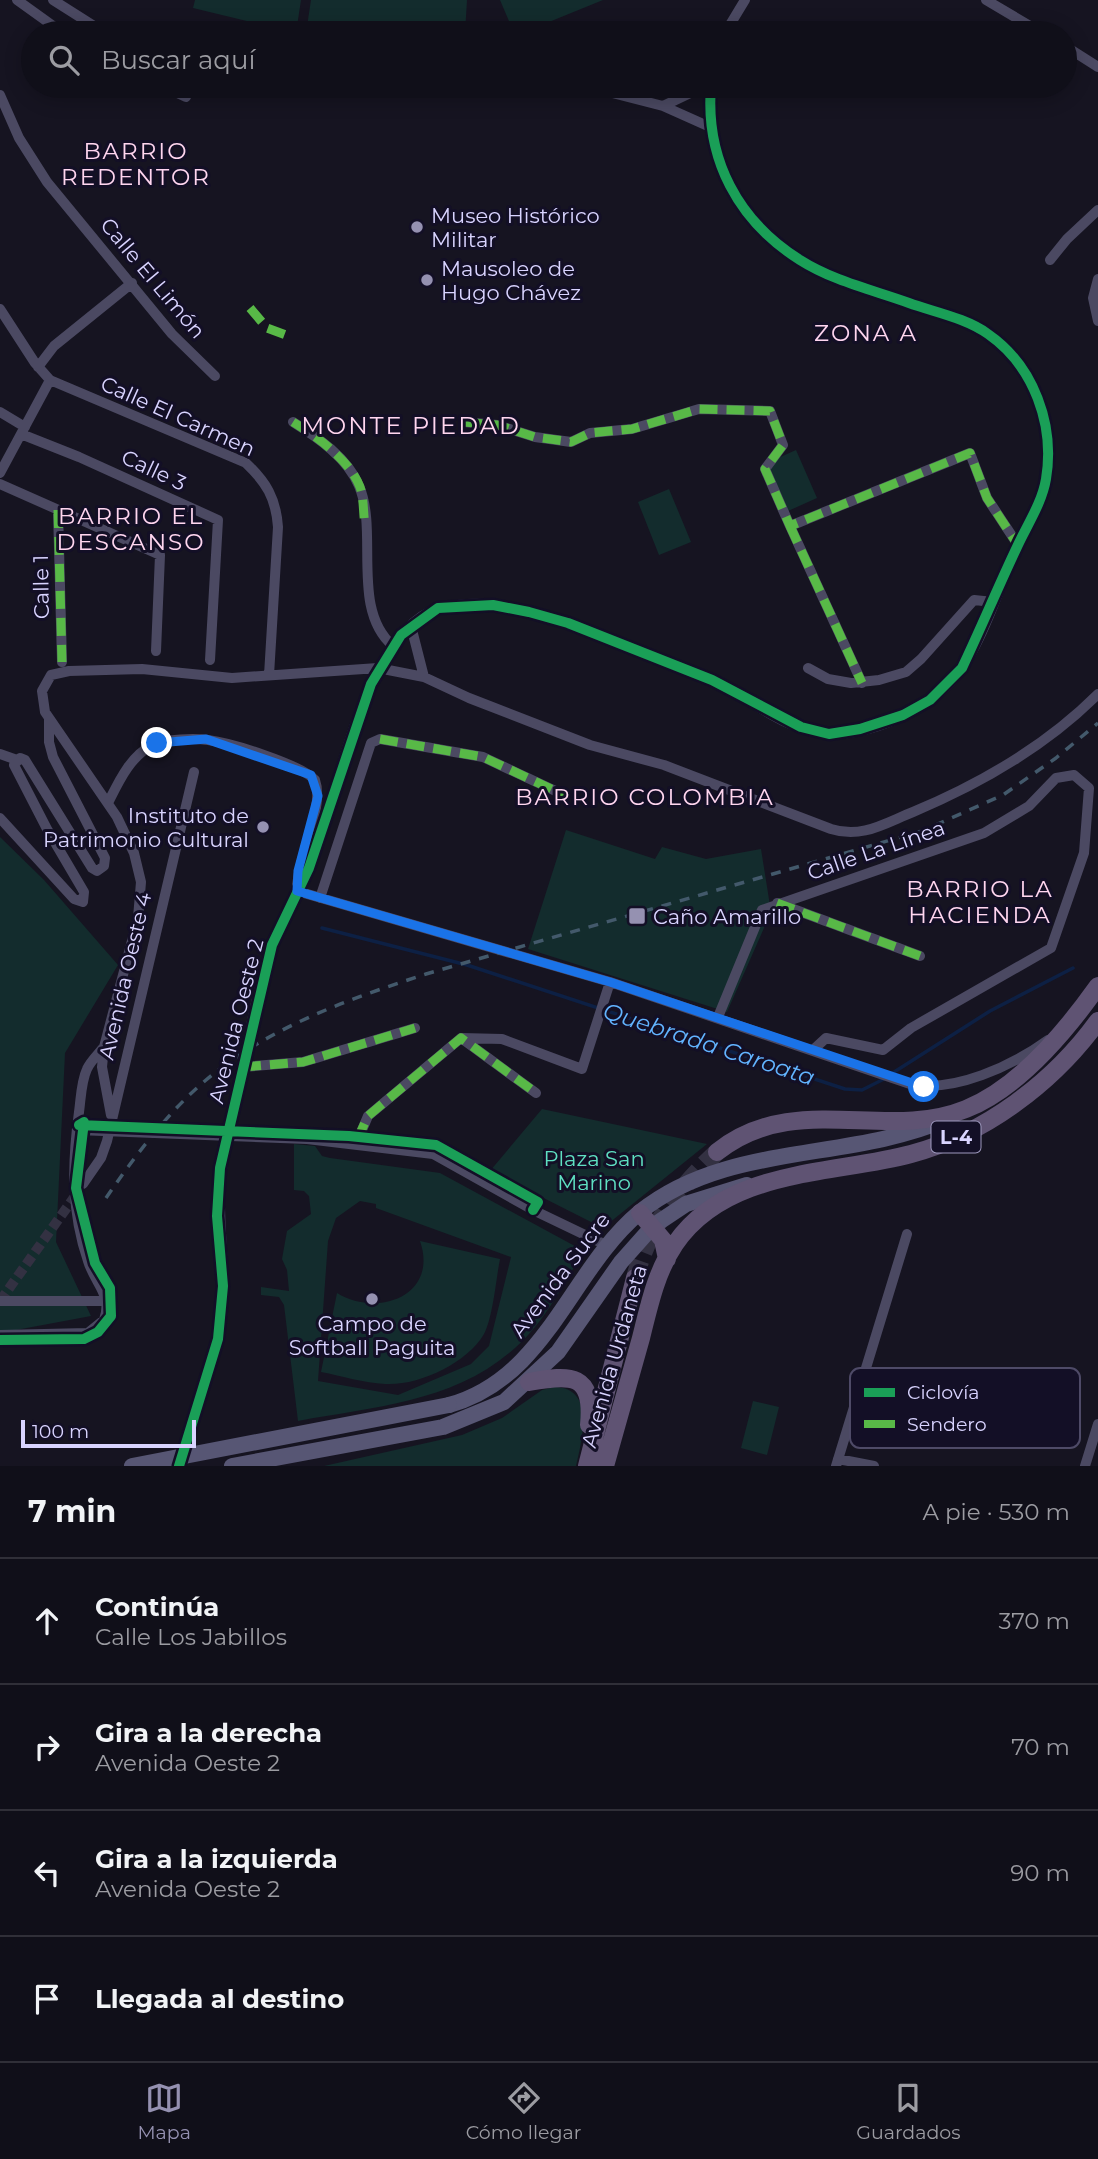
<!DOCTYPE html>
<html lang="es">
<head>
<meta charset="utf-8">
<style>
  :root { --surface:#100f19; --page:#191822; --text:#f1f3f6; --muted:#9c9ca2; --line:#302f38; --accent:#9591b1 }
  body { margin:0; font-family:Montserrat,sans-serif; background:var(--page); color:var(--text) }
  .scale { position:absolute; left:21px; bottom:18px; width:175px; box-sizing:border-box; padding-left:7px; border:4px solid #d9d4ff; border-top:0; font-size:19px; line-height:24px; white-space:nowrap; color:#d9d4ff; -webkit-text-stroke:5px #130f26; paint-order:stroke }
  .stop { position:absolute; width:21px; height:21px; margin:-16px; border:5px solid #1a73e8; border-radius:50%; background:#fff }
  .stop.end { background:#1a73e8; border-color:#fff; box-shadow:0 2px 7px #0008 }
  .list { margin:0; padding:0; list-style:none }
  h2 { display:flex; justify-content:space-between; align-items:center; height:91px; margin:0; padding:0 28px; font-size:30px }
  h2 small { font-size:23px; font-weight:400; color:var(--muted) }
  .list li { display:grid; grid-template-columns:46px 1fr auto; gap:21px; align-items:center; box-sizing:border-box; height:126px; padding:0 28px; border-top:2px solid var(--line) }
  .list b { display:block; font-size:26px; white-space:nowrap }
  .list p { margin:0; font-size:23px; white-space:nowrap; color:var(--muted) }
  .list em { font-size:23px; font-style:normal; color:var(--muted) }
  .icon { flex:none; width:38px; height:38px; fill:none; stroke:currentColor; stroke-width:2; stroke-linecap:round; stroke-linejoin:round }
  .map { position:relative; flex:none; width:1098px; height:1466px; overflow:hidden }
  .search { position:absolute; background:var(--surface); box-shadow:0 4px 18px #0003; left:21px; right:21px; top:21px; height:77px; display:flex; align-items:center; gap:18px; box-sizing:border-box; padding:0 24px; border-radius:38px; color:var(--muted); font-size:26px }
  .sheet { height:595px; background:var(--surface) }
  nav { display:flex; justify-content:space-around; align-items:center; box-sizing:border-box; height:98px; border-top:2px solid var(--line); background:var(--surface); font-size:19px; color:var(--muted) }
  nav a { display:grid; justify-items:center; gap:4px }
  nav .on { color:var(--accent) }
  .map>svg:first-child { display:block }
  .green { fill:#132c2d; fill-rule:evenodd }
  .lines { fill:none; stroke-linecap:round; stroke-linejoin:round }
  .stream { stroke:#0d2044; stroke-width:3.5 }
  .street-tunnel { stroke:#333142; stroke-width:10; stroke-dasharray:10 5; stroke-linecap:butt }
  .primary-tunnel { stroke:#333142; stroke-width:18; stroke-dasharray:18 9; stroke-linecap:butt }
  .street { stroke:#4b4962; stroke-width:10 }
  .secondary { stroke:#575674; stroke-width:16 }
  .primary { stroke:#5f5373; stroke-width:18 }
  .rail { stroke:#43596b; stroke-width:3.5; stroke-dasharray:10 9; stroke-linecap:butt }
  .street-bridge { stroke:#4b4962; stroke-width:10 }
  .secondary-bridge { stroke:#575674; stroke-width:16 }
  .quiet { stroke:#58b947; stroke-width:9; stroke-dasharray:18 9; stroke-linecap:butt }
  .cycleway-casing { stroke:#130f26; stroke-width:15 }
  .cycleway { stroke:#1a9f57; stroke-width:10 }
  .route { stroke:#1a73e8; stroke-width:9 }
  .poi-dot { fill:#9591b1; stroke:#130f26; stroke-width:2.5 }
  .labels { text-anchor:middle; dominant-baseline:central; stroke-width:6; stroke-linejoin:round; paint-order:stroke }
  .shield { fill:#130f26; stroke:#9e99be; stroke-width:2 }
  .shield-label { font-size:19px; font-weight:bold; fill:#d9d4ff }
  .poi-label { font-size:21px; fill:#d9d4ff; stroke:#130f26; text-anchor:start }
  .street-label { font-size:21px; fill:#d9d4ff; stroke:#130f26 }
  .park-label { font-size:21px; fill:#5fe0c2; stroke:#130f26 }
  .neighbourhood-label { font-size:23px; letter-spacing:2px; fill:#ffd6ef; stroke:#130f26 }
  .water-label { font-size:23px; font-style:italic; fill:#62b4ff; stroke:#130f26 }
  .quarter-label { font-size:24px; letter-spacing:2px; fill:#ffd6ef; stroke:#130f26 }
  .key { fill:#130f26; stroke:#4e4a67; stroke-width:2 }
  .key-label { font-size:19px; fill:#d9d4ff }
</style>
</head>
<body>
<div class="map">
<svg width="1098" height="1466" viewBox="0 0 1098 1466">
  <rect width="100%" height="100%" fill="#161421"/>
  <path class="green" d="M195,0H301L296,33L193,8Z
    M311,0H467L465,33H306Z
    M500,0H603L522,33H514Z
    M796,450L817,498L788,511L767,463Z
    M669,489L691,542L659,555L638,502Z
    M566,830L655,859L662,847L706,859L761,849L771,912L727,1012L528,949Z
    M0,837L44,880L118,965L65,1053L56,1242L91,1316L0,1333Z
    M542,1109L707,1144L609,1223L597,1225L490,1171Z
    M294,1144L315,1146L322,1156L330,1158L440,1173L584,1251C568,1276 554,1304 535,1327C474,1401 385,1405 298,1421L284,1305L279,1297L261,1295V1287L289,1291L287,1270L282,1259L287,1231L311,1214L309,1196L304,1191L294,1190ZM360,1201L376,1204V1208L511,1257L489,1346L471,1364L398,1395L318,1381L328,1241L336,1218Z
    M420,1241L500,1259C496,1279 493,1317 484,1334C467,1363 419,1386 385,1384C364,1383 342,1376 321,1372L337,1293C377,1318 439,1296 420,1241Z
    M554,1387C596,1387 582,1440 576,1466H324L462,1435L502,1418L542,1390Z
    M753,1401L779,1407L767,1455L741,1448Z"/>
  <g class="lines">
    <path class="stream" d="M322,928L467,965L845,1089L862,1090L884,1079
      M891,1074L990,1011L1073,968"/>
    <path class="street-tunnel" d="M0,1301L78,1192
      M179,1466L188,1435"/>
    <path class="primary-tunnel" d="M635,1278C648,1227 679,1188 717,1152"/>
    <path class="street" d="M17,0L63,33
      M53,0L105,33
      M986,0L1042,33
      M725,33L745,0
      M1065,46L1098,67
      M162,86L186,97
      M585,86L663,106L710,127
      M0,95L19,138L47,182L172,334L215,376
      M663,106L705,86
      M1050,260L1067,239L1098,210
      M1098,279L1093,298L1098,321
      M0,309L35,363L50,380L246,463C266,482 276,498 278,527L269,675
      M38,367L54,346L132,283
      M0,412L25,427
      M293,422C317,437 348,458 359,486C379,532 350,609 393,646
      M464,422L497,425L535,437L571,442L590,433L632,429L699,409L770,411L783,445L765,469L790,526L970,453L987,498L1018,545
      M21,434L79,457L218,520L210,660
      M0,473L50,380
      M0,484L160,555L156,651
      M58,510L62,662
      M790,526L862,683
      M411,626L424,677
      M808,668L828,679L851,683L879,680L906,672L921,659L974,600L993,602
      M0,754L17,760
      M108,803C119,781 130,756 154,744C166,739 195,738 208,740C231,743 300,764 315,780C325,808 298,855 297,888
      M0,818L74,899L83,902L84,892L47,829L14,765L20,758L25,760L92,868L97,871L104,866L105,858L53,757L49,742V719
      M297,891L610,982L910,1084C954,1093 1012,1066 1048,1040
      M320,898L371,743L380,739L483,757L564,795
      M777,903L920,956
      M718,1017L762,910L984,833L1029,806L1056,778L1074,775L1089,788L1084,853L1051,948L911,1028L883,1050L826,1038L813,1050
      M461,1038L536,1093
      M243,1067L303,1062L415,1028
      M111,1115L102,1067L104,1047L138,918L141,882L134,853L117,817L45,712L42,691L51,675L69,671L142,669L232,678L378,668L424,677L469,698L590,745L664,765L831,829C862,839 885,823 913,812C980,784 1046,746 1098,694
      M231,1123C244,1065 253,1002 272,945C281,917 299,894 310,867C336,802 365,627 440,608C512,590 588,631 653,658C673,666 695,672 716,682C750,699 789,733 829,734C870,735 923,712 951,682C980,652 1000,584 1018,544C1028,525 1041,504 1045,483C1051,454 1050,425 1038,398C1027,373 1008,346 984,331C947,309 898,300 857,286C766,254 702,187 711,86
      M307,1139L433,1154L533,1210L608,1246
      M356,1144L368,1116L461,1038L502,1039L582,1069L610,982
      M83,1184L101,1158L107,1141L194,772
      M0,1301H108
      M0,1335L88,1333L104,1320C113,1295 95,1284 88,1261C71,1211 72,1164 79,1112C81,1098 81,1082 87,1069C90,1062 98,1054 103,1048
      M188,1435C201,1393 220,1350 223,1306C226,1246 212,1204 227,1141
      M838,1459L874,1466
      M836,1466L907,1234
      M1085,1466L1098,1424"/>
    <path class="secondary" d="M449,1405C547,1378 570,1270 640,1212C727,1142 848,1162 947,1119
      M232,1466L443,1427L504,1402L558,1352L621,1262L653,1226L686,1204L747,1185"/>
    <path class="primary" d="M717,1152C795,1090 885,1142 966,1109C1019,1088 1066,1031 1098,986
      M640,1213L663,1240L667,1259
      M529,1382C571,1374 594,1373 589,1425
      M587,1466L635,1278
      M605,1466C617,1423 629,1381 641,1338C649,1306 656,1272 675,1244C727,1168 832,1175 911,1154C985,1134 1053,1083 1098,1021"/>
    <path class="rail" d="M106,1198C135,1156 167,1113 206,1080C269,1027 349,999 426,974L922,831L1003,795L1056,758L1098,723"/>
    <path class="street-bridge" d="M78,1130L307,1139"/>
    <path class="secondary-bridge" d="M132,1466L449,1405"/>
    <path class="quiet" d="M250,308L267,328L291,337
      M293,422C317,437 349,459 360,487C364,498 363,513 365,525
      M464,422L497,425L535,437L571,442L590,433L632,429L699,409L770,411L783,445L765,469L790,526L970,453L987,498L1018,545
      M58,510L62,662
      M790,526L862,683
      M380,739L483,757L564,795
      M777,903L920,956
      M243,1067L303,1062L415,1028
      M357,1140L368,1116L461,1038L536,1093"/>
    <defs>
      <path id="cycleway" d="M79,1125L349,1136L436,1145L538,1202L533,1210
        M0,1340L84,1339L98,1332L111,1316L110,1288L95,1263L76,1188L84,1122L79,1125
        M179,1466L218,1339L223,1286L217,1216L220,1168L272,945L309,868L371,684L401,635L438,608L493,605L529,612L568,623L712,680L801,727L829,734L860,729L903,715L930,700L962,668C981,628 998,587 1017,547C1027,525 1042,503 1046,479C1055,425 1034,366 988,334C966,318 934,312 909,303C873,290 833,281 800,260C738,221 705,159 711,86"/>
    </defs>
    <use href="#cycleway" class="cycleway-casing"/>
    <use href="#cycleway" class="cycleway"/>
  </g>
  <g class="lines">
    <path class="route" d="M157,743L206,739L311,775L318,796L298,871L297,891L610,982L924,1087"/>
  </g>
  <g class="poi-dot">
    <circle cx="417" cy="227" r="7"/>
    <circle cx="427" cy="280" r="7"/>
    <circle cx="263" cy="827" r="7"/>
    <rect x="628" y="907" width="18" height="18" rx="3.5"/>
    <circle cx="372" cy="1299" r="7"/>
  </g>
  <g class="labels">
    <rect class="shield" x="931.5" y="1121.5" width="49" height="31" rx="5"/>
    <g class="shield-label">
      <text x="956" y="1137">L-4</text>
    </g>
    <g class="poi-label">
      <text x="431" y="215">Museo Histórico<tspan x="431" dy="24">Militar</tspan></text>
      <text x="441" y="268">Mausoleo de<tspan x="441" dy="24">Hugo Chávez</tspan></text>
      <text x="249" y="815" text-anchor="end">Instituto de<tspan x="249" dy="24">Patrimonio Cultural</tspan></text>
      <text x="653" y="916">Caño Amarillo</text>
      <text x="372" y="1323" text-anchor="middle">Campo de<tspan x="372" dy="24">Softball Paguita</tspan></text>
    </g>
    <g class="street-label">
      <text transform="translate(153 278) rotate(50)">Calle El Limón</text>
      <text transform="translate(178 416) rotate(24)">Calle El Carmen</text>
      <text transform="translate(154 470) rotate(25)">Calle 3</text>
      <text transform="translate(41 587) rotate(-91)">Calle 1</text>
      <text transform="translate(876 850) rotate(-19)">Calle La Línea</text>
      <text transform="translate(125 976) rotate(-77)">Avenida Oeste 4</text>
      <text transform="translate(236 1021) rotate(-76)">Avenida Oeste 2</text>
      <text transform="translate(560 1275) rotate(-53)">Avenida Sucre</text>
      <text transform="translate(614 1356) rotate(-74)">Avenida Urdaneta</text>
    </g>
    <g class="park-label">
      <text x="594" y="1158">Plaza San<tspan x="594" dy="24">Marino</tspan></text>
    </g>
    <g class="neighbourhood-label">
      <text x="136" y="151">BARRIO<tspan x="136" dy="26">REDENTOR</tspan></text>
      <text x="866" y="333">ZONA A</text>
      <text x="131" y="516">BARRIO EL<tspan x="131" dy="26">DESCANSO</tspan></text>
      <text x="645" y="797">BARRIO COLOMBIA</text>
      <text x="980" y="889">BARRIO LA<tspan x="980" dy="26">HACIENDA</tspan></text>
    </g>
    <g class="water-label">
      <text transform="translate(709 1044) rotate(18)">Quebrada Caroata</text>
    </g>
    <g class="quarter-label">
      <text x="411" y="425">MONTE PIEDAD</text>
    </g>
  </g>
  <rect x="850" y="1368" width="230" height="80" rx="10" class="key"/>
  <rect x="864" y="1388" width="31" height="9" fill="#1a9f57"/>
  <rect x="864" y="1420" width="31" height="8" fill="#58b947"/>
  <g class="key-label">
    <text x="907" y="1399">Ciclovía</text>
    <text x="907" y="1431">Sendero</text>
  </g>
</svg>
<div class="scale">100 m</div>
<div class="stop" style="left:924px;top:1087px"></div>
<div class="stop end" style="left:157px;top:743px"></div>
<div class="search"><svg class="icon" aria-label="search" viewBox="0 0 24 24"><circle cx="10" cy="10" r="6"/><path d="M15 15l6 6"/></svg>Buscar aquí</div>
</div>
<section class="sheet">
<h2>7 min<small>A pie · 530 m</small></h2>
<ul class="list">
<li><svg class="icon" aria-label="ahead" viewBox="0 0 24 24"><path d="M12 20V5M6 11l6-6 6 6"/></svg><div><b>Continúa</b><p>Calle Los Jabillos</p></div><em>370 m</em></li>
<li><svg class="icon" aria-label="right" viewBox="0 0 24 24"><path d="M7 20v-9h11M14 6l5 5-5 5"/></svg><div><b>Gira a la derecha</b><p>Avenida Oeste 2</p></div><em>70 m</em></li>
<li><svg class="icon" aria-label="left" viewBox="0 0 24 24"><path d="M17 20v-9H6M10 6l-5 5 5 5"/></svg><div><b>Gira a la izquierda</b><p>Avenida Oeste 2</p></div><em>90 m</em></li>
<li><svg class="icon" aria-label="arrive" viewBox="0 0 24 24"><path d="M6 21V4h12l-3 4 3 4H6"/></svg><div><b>Llegada al destino</b></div></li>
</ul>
</section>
<nav>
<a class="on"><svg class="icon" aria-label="map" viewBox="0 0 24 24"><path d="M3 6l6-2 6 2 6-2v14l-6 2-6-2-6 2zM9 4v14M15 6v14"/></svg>Mapa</a>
<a><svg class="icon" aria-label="directions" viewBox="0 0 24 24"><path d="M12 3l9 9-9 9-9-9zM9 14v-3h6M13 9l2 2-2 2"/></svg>Cómo llegar</a>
<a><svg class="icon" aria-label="saved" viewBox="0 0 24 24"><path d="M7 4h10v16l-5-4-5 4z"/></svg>Guardados</a>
</nav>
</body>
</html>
